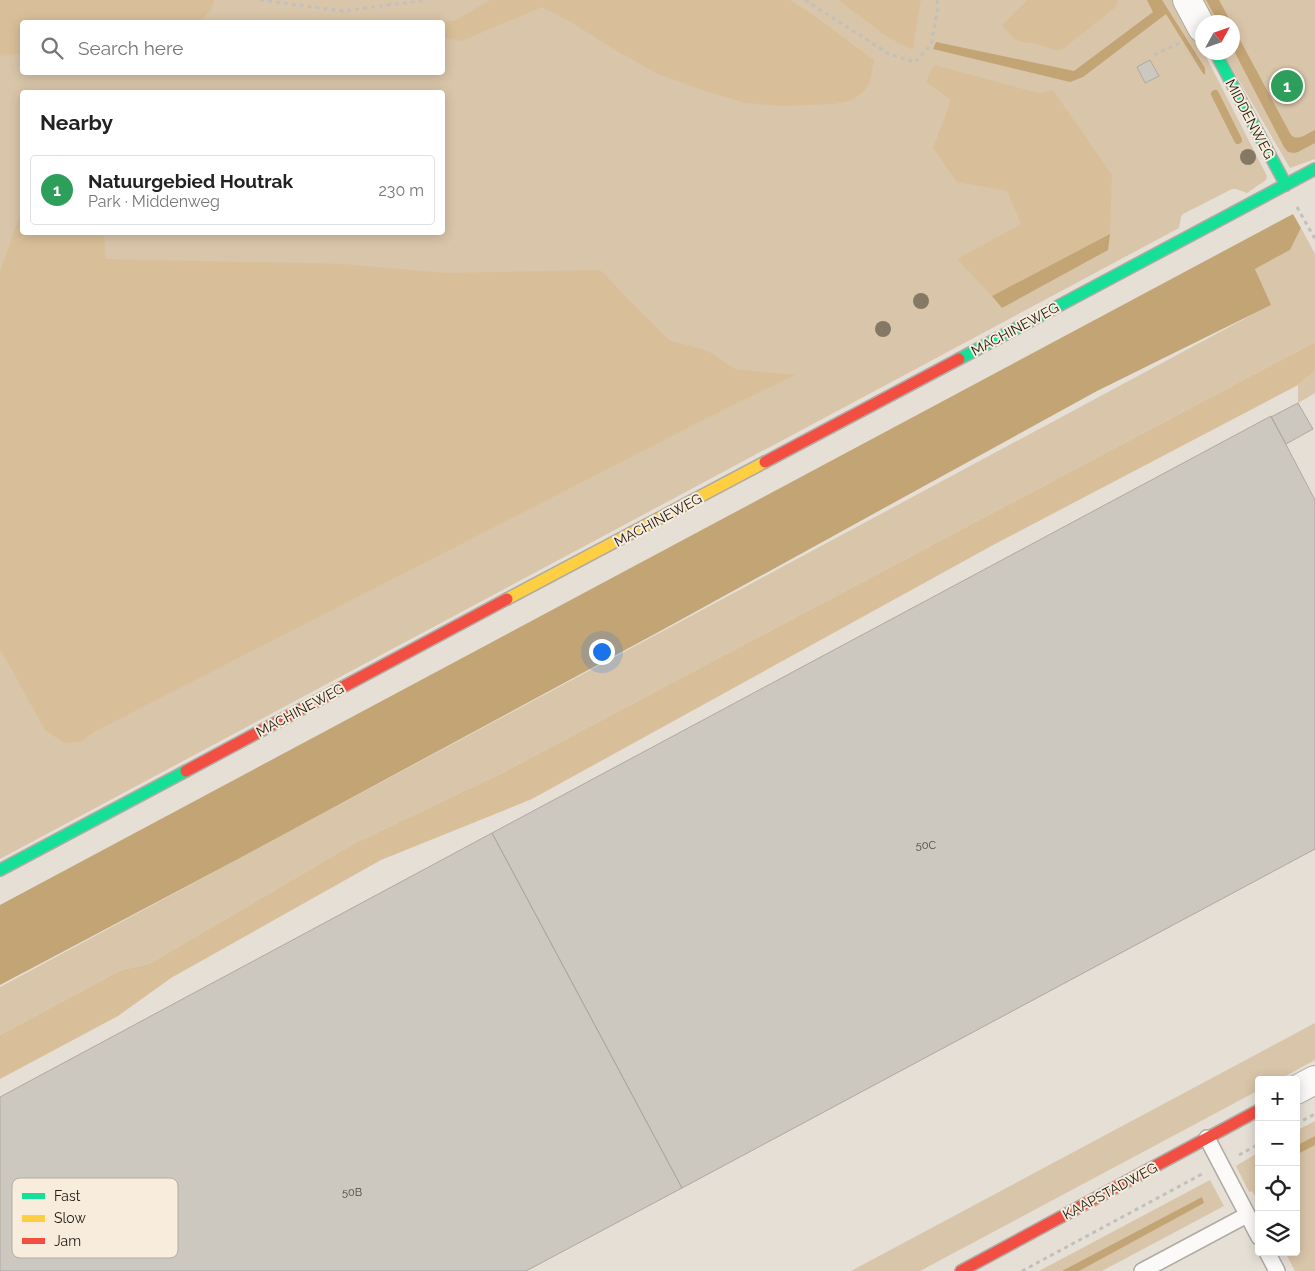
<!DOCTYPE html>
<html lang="en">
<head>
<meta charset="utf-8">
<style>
  :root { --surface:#fff; --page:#f6f6f6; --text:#222; --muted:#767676; --line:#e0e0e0; --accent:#7c3aed }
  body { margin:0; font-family:Raleway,sans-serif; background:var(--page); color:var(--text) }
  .controls { position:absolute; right:15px; bottom:15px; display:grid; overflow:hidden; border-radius:5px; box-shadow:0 2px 12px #0003 }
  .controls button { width:45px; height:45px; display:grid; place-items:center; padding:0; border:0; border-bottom:1px solid var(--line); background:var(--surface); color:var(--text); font:25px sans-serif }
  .compass { position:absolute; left:1195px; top:15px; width:45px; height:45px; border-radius:50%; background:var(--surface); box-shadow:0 2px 12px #0003; rotate:50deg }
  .you { position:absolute; left:601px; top:651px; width:18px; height:18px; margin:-12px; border:4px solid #fff; border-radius:50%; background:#1a73e8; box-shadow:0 0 0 8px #1a73e833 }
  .badge { display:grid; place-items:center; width:32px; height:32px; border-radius:50%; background:var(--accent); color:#fff; font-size:16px; font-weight:700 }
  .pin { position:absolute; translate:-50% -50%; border:2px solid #fff; box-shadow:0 1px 5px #0006 }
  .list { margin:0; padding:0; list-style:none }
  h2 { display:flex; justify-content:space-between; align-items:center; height:65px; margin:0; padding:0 20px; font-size:21px }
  h2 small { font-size:16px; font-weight:400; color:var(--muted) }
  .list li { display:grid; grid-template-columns:32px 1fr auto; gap:15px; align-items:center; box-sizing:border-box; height:70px; margin:0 10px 10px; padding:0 10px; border:1px solid var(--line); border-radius:5px }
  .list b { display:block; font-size:19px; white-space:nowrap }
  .list p { margin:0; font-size:16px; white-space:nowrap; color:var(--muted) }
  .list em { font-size:16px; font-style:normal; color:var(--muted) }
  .icon { flex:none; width:28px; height:28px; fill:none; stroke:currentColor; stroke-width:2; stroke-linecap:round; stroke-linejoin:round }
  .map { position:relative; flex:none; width:1315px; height:1271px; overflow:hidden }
  .search { position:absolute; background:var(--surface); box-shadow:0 2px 12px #0003; left:20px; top:20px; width:425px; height:55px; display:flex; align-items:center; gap:12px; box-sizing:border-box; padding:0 18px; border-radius:5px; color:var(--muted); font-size:19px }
  .panel { position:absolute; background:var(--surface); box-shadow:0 2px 12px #0003; left:20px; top:90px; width:425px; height:145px; border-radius:5px }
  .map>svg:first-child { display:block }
  .green { fill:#d9c5a9; fill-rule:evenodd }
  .forest { fill:#d9bf99 }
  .water { fill:#c3a475 }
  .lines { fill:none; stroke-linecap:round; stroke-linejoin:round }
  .stream { stroke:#c3a475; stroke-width:8 }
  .building { fill:#ccc7bf; stroke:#ada9a2 }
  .lane-casing { stroke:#afaaa3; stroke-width:18 }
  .street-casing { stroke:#afaaa3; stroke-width:30 }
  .fast-casing { stroke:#afaaa3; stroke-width:14 }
  .slow-casing { stroke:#afaaa3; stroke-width:14 }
  .jam-casing { stroke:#afaaa3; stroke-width:14 }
  .path { stroke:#c2c0bd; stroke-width:3; stroke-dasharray:4 4; stroke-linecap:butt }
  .lane { stroke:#fbfaf9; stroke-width:15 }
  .street { stroke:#fbfaf9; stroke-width:28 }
  .fast { stroke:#16e098; stroke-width:11 }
  .slow { stroke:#ffcf43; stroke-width:11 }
  .jam { stroke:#f24e42; stroke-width:11 }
  .tree { fill:#857965 }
  .labels { text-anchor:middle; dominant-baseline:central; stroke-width:4; stroke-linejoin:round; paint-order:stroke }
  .number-label { font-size:11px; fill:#49443f }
  .street-label { font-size:14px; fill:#1d1914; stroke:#f8eddd }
  .key { fill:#f8eddd; stroke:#b6ada1; stroke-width:1 }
  .key-label { font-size:14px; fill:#1d1914 }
</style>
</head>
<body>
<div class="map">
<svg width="1315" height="1271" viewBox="0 0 1315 1271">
  <rect width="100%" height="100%" fill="#e5dfd6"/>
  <path class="green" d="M0,0H1177L1267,176L1266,180L1247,193L1236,189H1232L1183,214L1181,217L1179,228L0,859ZM22,22H442V72H22ZM22,92H442V232H22Z
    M1195,0H1315V159L1290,168L1223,53L1232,52V22H1207Z
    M1301,228L1315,254V342L502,773L355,843L149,964L121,970L0,1035V987L1270,305L1255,269L1290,250Z
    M1315,371V393L1298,403V385Z
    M1315,1023V1060L1278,1080H1259V1090L920,1271H851Z
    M1315,1121V1271H1295L1285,1252H1296V1131Z
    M1259,1152V1202L1252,1191L1249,1192L1236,1166Z
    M1210,1180L1224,1206L1102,1271H1039Z"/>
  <path class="forest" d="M0,0H214L212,8L200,22H22V53L4,56L0,55Z
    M490,0H790L812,14L874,60L870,82L865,90L852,100L835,104L782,106L745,103L705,91L658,74L610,47L571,22L542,7L462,41L443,38L442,22H345L336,21H454Z
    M838,0H921L913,48L910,49L886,36Z
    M1028,0H1117V6L1063,49L1056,51L1044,46L1032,43L1020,42L1013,38L1002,25Z
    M934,65L1038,93L1053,90L1112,175L1110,234L992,296L957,259L1021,224L1007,191L957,182L933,148L951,100L926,82Z
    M22,209V232L104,233L106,259L344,264L446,273L600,270L669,340L708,351L735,369L795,375L715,414L94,732L80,742L64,743L45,730L0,649V271Z
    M1315,342V371L1298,385L995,544L532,799L381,860L171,978L118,1016L0,1079V1035L121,970L149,964L355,843L502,773Z"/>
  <path class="water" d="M1147,0H1162L1205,68V75L1202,72L1166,14L1083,77L1070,82L933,49L936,42L1074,71L1153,12Z
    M1206,0H1219L1231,22H1218Z
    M1232,25L1291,135C1298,142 1308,133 1315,130V143L1298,152L1294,153L1288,152L1284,147L1233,49Z
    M1293,214L1301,228L1290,250L1255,269L1271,305L1097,391L664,629L240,858L0,985V905Z
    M1110,234L1108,250L1002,308L992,296Z
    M1315,1136V1145L1296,1155V1146Z
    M1202,1197L1204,1203L1079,1271H1062Z"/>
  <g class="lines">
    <path class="stream" d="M1215,94L1238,140"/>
  </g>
  <path class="building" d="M1150,60L1159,76L1145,83L1137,67Z
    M1298,403L1313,429L1286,444L1271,417Z
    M1271,416L1315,500V849L682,1188L492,833Z
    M492,833L682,1188L526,1271H0V1097Z"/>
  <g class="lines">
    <defs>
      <path id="lane" d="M1207,1138L1259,1237
        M1267,1252L1277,1271
        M1142,1271L1247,1215"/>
      <path id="street" d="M1187,0L1202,28
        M1296,1090L1315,1080"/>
      <path id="fast" d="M1215,52L1286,185
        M959,359L1315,169
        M0,870L186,771"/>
      <path id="slow" d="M507,599L765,462"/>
      <path id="jam" d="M765,462L959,359
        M186,771L507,599
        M961,1271L1259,1110"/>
    </defs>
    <use href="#lane" class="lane-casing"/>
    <use href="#street" class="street-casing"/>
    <use href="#fast" class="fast-casing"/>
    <use href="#slow" class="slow-casing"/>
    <use href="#jam" class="jam-casing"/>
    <path class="path" d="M260,0L343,11L427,0
      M805,0L889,54L915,62L931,45L938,8L937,0
      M1154,55L1182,42
      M1297,207L1315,239
      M1296,1124L1315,1114
      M1239,1155L1259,1144
      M1022,1271L1204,1173"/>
    <use href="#lane" class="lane"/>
    <use href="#street" class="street"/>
    <use href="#fast" class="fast"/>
    <use href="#slow" class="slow"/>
    <use href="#jam" class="jam"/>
  </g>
  <g class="tree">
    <circle cx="1248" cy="157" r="8"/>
    <circle cx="921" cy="301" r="8"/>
    <circle cx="883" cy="329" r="8"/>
  </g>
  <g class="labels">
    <g class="number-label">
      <text x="926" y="845">50C</text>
      <text x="352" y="1192">50B</text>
    </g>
    <g class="street-label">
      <text transform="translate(1250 119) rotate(62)">MIDDENWEG</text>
      <text transform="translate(1015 329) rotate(-28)">MACHINEWEG</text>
      <text transform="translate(658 520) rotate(-28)">MACHINEWEG</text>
      <text transform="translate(300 710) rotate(-28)">MACHINEWEG</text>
      <text transform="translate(1110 1191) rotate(-28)">KAAPSTADWEG</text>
    </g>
  </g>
  <rect x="12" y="1178" width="166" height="80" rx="8" class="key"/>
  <rect x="22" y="1193" width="23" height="6" fill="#16e098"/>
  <rect x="22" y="1215" width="23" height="7" fill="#ffcf43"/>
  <rect x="22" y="1238" width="23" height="6" fill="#f24e42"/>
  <g class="key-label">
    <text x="54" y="1201">Fast</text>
    <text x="54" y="1223">Slow</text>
    <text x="54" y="1246">Jam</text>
  </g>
</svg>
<div class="controls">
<button>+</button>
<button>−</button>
<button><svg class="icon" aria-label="locate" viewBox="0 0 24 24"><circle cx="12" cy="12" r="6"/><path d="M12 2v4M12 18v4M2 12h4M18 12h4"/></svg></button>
<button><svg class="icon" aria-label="layers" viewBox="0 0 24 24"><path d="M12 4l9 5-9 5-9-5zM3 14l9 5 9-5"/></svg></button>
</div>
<svg class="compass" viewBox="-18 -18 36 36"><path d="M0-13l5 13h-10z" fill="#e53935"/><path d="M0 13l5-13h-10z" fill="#767676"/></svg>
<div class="you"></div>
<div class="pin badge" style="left:1287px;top:86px;background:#2e9e5b">1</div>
<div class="search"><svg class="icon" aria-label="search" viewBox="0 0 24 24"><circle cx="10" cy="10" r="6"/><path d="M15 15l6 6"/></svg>Search here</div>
<section class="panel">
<h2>Nearby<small></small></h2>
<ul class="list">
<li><span class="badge" style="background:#2e9e5b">1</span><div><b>Natuurgebied Houtrak</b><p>Park · Middenweg</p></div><em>230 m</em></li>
</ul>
</section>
</div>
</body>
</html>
